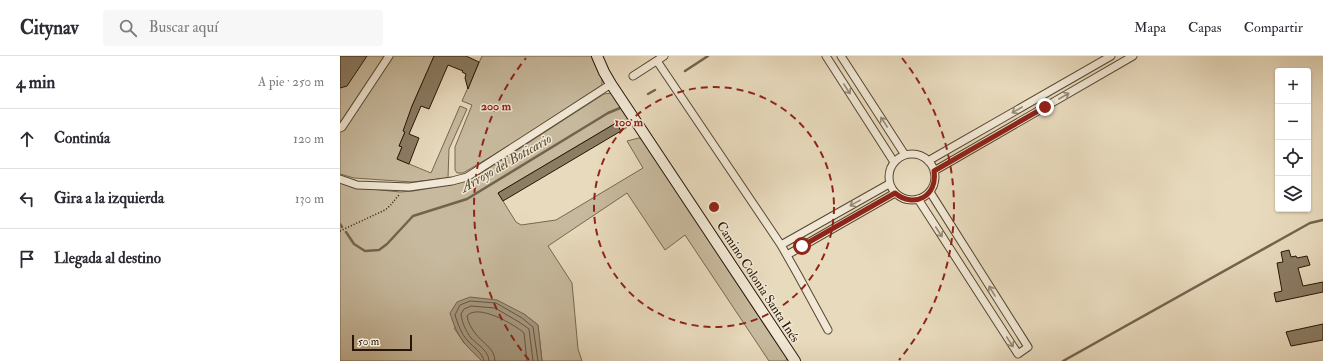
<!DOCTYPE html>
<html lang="es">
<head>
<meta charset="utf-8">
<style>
  :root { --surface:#fff; --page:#f7f7f7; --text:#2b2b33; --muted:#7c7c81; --line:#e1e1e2 }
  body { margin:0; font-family:"IM FELL Double Pica",serif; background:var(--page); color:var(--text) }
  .controls { position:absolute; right:12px; top:12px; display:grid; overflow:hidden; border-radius:4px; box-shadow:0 1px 3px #0004 }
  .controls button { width:36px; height:36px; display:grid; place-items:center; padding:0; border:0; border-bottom:1px solid var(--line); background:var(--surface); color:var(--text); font:20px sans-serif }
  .scale { position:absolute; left:12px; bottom:10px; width:60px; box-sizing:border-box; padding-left:4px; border:2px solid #261603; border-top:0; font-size:11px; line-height:14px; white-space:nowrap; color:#261603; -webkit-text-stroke:3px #f0e7d4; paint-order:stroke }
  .stop { position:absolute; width:12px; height:12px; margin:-9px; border:3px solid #8f2418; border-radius:50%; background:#fff }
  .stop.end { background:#8f2418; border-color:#fff; box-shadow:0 1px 4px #0008 }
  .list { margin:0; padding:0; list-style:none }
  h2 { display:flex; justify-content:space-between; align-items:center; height:52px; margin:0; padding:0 16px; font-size:17px }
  h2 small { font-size:13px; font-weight:400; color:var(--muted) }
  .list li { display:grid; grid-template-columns:26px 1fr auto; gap:12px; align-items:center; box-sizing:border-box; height:60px; padding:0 16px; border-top:1px solid var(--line) }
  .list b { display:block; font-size:15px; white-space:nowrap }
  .list em { font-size:13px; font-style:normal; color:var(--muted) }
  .icon { flex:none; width:22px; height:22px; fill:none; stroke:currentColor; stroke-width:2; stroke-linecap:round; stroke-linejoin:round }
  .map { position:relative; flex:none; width:983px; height:305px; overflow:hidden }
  header { display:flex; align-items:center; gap:24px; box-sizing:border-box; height:56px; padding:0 20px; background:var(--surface); border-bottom:1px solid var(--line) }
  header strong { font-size:19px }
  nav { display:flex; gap:22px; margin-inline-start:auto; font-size:14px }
  .search { width:280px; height:36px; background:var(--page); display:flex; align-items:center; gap:10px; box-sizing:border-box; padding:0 14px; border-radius:4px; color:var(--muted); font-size:15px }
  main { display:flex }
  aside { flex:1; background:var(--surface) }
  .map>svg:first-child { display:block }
  .green { fill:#c7b99d; stroke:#766850 }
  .water { fill:#a6977e; stroke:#73634d }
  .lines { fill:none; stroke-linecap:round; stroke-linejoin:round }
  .shore { stroke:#665640; stroke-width:1 }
  .stream { stroke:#73634d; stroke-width:2.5 }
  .building { fill:#8b7c64; stroke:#261603 }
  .street-casing { stroke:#564732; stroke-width:9 }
  .secondary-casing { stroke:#261603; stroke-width:12 }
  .path { stroke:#261603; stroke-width:1.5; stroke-dasharray:1 2; stroke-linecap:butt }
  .street { stroke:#f0e7d4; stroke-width:7 }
  .secondary { stroke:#f0e7d4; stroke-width:10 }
  .oneway { stroke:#958976 }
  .route { stroke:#8f2418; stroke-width:5 }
  .ring { fill:none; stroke:#8f2418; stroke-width:2; stroke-dasharray:7 5 }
  .labels { text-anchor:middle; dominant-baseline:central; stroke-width:3; stroke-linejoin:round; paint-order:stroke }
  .street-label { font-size:13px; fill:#261603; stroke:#f0e7d4 }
  .water-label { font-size:14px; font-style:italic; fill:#594a34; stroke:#f0e7d4 }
  .centre { fill:#8f2418; stroke:#f0e7d4; stroke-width:2 }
  .ring-label { font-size:12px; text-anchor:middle; font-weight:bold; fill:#8f2418; stroke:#f0e7d4; stroke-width:3; stroke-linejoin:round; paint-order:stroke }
</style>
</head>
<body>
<header>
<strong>Citynav</strong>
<div class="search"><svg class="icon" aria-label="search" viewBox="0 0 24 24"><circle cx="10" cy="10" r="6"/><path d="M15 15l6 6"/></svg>Buscar aquí</div>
<nav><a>Mapa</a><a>Capas</a><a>Compartir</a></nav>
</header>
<main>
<aside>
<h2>4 min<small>A pie · 250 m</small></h2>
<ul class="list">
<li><svg class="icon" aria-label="ahead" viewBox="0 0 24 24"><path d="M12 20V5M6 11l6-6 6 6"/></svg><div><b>Continúa</b></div><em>120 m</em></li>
<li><svg class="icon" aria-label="left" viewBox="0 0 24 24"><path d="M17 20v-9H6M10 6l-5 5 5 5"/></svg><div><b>Gira a la izquierda</b></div><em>130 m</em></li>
<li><svg class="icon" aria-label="arrive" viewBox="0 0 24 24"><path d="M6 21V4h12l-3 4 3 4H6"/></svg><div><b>Llegada al destino</b></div></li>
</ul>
</aside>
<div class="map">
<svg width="983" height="305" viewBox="0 0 983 305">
  <rect width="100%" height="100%" fill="#e8dabd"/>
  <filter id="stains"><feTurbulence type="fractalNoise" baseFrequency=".005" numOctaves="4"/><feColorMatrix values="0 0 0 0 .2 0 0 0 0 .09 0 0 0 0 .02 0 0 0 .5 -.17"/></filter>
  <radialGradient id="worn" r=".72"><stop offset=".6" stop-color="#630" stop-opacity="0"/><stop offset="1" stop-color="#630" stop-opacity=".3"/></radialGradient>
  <path class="green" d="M0,0H94L72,50L64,75L65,76L59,90L62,91L57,103L91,117L120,50L127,53L109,93L108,122L72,126L14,122L0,118Z
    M142,0H252L262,23V29L172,88L123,117H117L115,114V91L132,49L122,45Z
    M272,37L291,69L281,75L276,67L158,137L176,166L181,169L216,164L303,112L287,85L299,82L303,84L447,301L446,305H429L345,179L325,194L287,137L208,190L232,227L238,293L242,305H202L198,269L184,258L114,272L124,287L142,305H0V127L12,131L60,136L73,135L119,127L140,118L264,38Z"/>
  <path class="water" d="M130,241L157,244L184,258L198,269L202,305H142C125,289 117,281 110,257L117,246Z"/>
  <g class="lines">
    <path class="shore" d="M144,305C143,297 133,291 128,285C121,278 118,268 115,259L120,249L130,245L156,247L182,262L193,271L198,305
      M149,305C149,295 138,289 131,282C126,275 122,267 121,258L124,253L131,250L155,252L179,266L189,273L193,305
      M155,305C155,292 142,287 135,277C131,272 128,266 127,260C137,247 174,268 184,277L187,305"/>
    <path class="stream" d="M345,15L368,0
      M308,38L315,34
      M0,168L2,171
      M6,176L14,188L25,195L39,194L47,188L73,160L127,143L268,57L280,52
      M723,305L970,167L983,164"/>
  </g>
  <path class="building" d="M0,0H27L7,30L0,32Z
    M94,0H126L139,6L128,33L125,22L126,18L122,16L123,15L108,9L89,53L81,50L69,78L79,82L69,108L57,103L62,91L59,90L65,76L63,75L72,50Z
    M276,67L281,75L163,145L158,137Z
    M949,194L951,201L956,200L957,202L967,200L970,209L958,212L963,230L983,226V236L936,246L934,237L942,235L937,207L943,206L941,196Z
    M983,268V284L951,290L946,276Z"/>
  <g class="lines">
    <defs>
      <path id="street" d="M486,0L554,106
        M501,0L565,99
        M317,5L441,189L458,219L488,274
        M293,20L324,0
        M0,72L2,71L49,0
        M549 121a23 23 0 1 1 46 0a23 23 0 1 1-46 0Z
        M588,105L771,0
        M594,115L793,0
        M0,123L17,129L69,131L112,125L127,121L271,28
        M578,143L678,298L688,291L590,136
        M441,189L549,128
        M447,199L555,137"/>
      <path id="secondary" d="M257,0L264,16L271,28L455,305"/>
    </defs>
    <use href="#street" class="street-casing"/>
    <use href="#secondary" class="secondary-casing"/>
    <path class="path" d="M0,175L45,154C51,150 54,144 60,138"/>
    <use href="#street" class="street"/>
    <use href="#secondary" class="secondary"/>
  </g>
  <defs><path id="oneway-shaft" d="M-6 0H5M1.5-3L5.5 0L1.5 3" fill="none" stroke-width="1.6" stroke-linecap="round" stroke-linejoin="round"/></defs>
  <g class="oneway">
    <use href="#oneway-shaft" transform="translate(507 33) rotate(57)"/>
    <use href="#oneway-shaft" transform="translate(724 40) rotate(-30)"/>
    <use href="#oneway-shaft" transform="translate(677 54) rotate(150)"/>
    <use href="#oneway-shaft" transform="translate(544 66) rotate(-123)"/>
    <use href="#oneway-shaft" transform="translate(515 147) rotate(151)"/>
    <use href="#oneway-shaft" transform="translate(599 176) rotate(57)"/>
    <use href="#oneway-shaft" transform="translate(652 235) rotate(-122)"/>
    <use href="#oneway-shaft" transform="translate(670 286) rotate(57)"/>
  </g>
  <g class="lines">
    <path class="route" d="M462,190L555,137C574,153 598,140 594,115L705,51"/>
  </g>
  <g class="ring">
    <circle cx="374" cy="151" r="120"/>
    <path d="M189 304A240 240 0 0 1 186 2M562 2A240 240 0 0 1 559 304"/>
  </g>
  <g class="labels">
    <g class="street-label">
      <text transform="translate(418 226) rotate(57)">Camino Colonia Santa Inés</text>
    </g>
    <g class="water-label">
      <text transform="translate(166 107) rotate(-30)">Arroyo del Boticario</text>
    </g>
  </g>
  <circle cx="374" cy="151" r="6" class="centre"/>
  <g class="ring-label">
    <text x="156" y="54">200 m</text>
    <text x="289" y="70">100 m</text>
  </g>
  <rect width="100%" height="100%" filter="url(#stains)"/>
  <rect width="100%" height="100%" fill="url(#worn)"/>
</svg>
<div class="controls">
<button>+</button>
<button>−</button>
<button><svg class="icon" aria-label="locate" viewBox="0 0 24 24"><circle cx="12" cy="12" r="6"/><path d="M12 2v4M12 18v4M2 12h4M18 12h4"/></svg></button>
<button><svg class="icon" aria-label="layers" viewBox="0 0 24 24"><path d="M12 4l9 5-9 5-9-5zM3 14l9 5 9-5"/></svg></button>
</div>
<div class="scale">50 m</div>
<div class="stop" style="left:462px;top:190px"></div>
<div class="stop end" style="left:705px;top:51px"></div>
</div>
</main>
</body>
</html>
